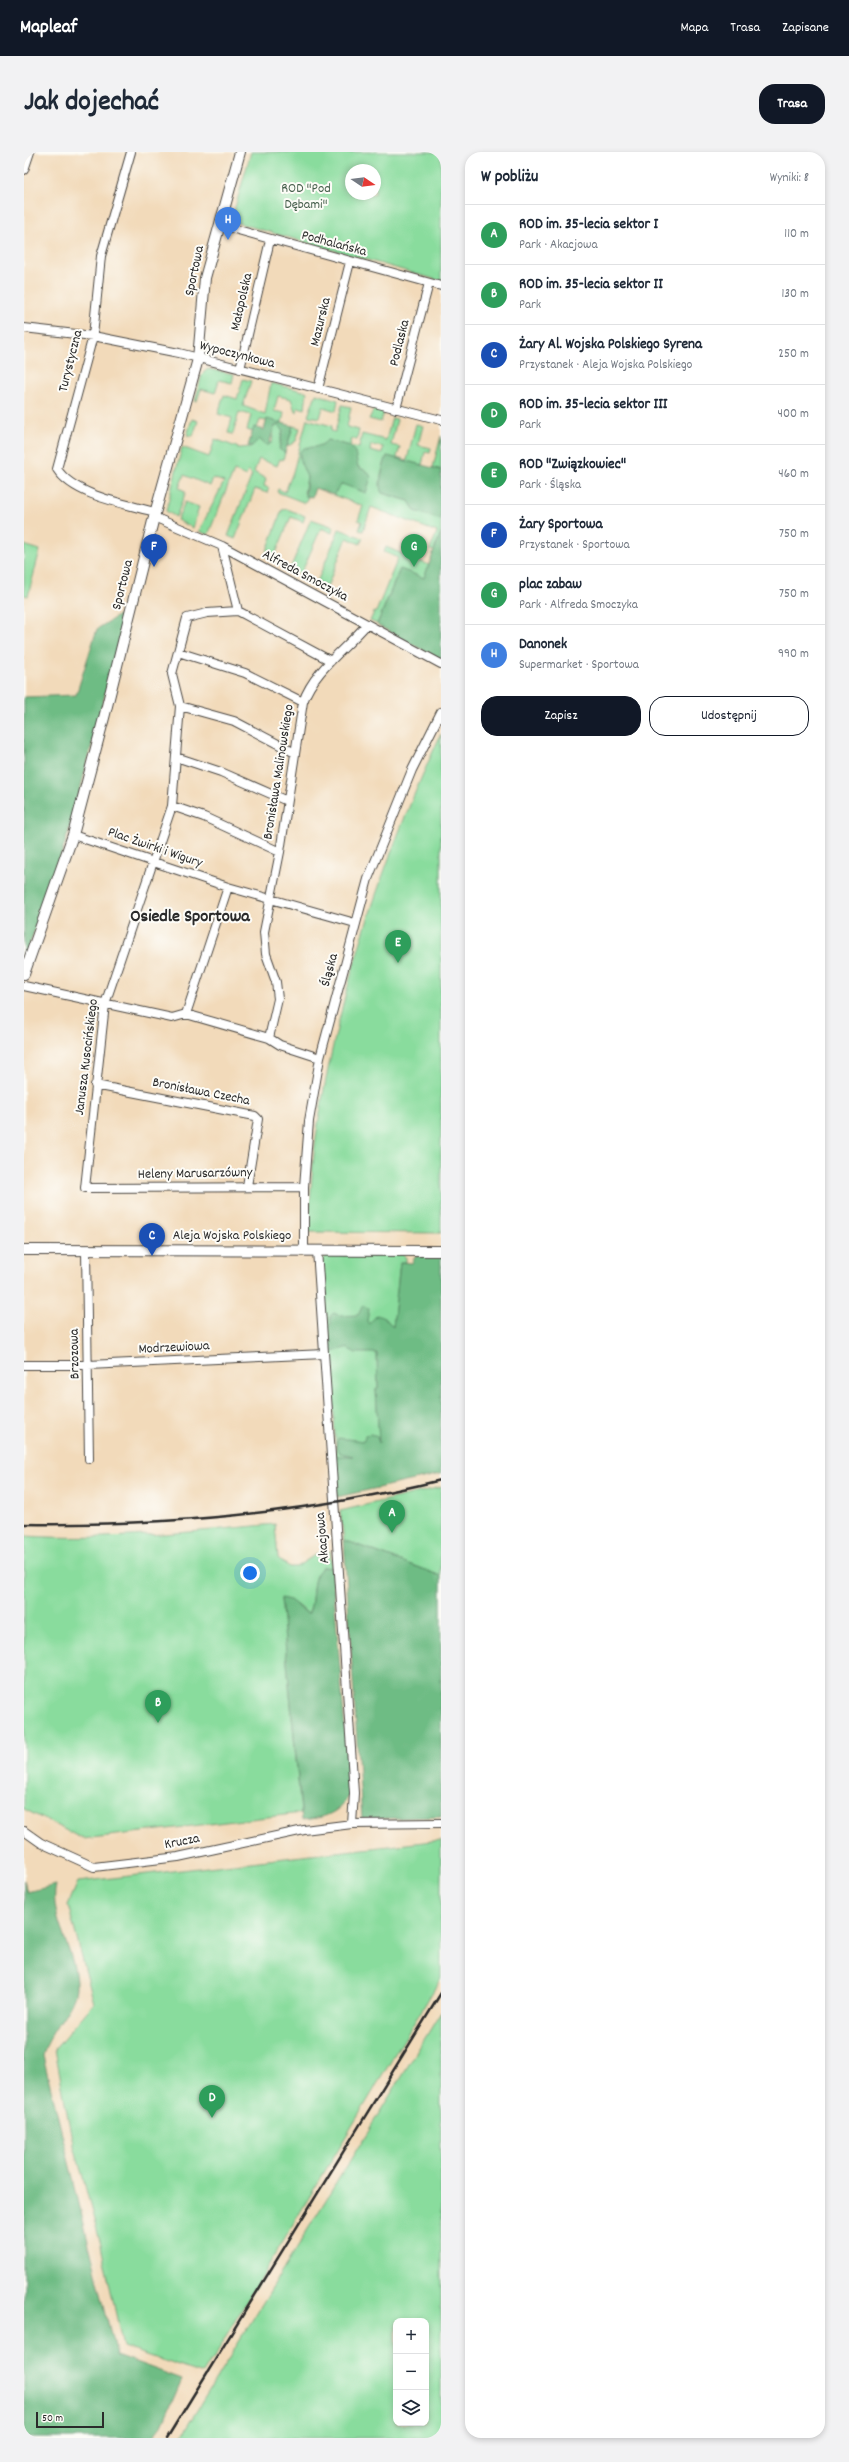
<!DOCTYPE html>
<html lang="pl">
<head>
<meta charset="utf-8">
<style>
  :root { --surface:#fff; --page:#f2f2f3; --text:#1f2937; --muted:#747a83; --line:#e0e1e3; --accent:#111827 }
  body { margin:0; font-family:Dekko,sans-serif; background:var(--page); color:var(--text) }
  .controls { position:absolute; right:12px; bottom:12px; display:grid; overflow:hidden; border-radius:8px; box-shadow:0 2px 6px #0003 }
  .controls button { width:36px; height:36px; display:grid; place-items:center; padding:0; border:0; border-bottom:1px solid var(--line); background:var(--surface); color:var(--text); font:20px sans-serif }
  .compass { position:absolute; left:321px; top:12px; width:36px; height:36px; border-radius:50%; background:var(--surface); box-shadow:0 2px 6px #0003; rotate:103deg }
  .scale { position:absolute; left:12px; bottom:10px; width:68px; box-sizing:border-box; padding-left:4px; border:2px solid #2b2b2b; border-top:0; font-size:11px; line-height:14px; white-space:nowrap; color:#2b2b2b; -webkit-text-stroke:3px #fdfcf7; paint-order:stroke }
  .you { position:absolute; left:226px; top:1421px; width:14px; height:14px; margin:-10px; border:3px solid #fff; border-radius:50%; background:#1a73e8; box-shadow:0 0 0 6px #1a73e833 }
  .badge { display:grid; place-items:center; width:26px; height:26px; border-radius:50%; background:var(--accent); color:#fff; font-size:13px; font-weight:700 }
  .pin { position:absolute; translate:-50% -33px; filter:drop-shadow(0 1px 2px #0008) }
  .pin::after { content:''; position:absolute; top:21px; width:14px; height:12px; background:inherit; clip-path:polygon(0 0,100% 0,50% 100%) }
  .list { margin:0; padding:0; list-style:none }
  h2 { display:flex; justify-content:space-between; align-items:center; height:52px; margin:0; padding:0 16px; font-size:17px }
  h2 small { font-size:13px; font-weight:400; color:var(--muted) }
  .list li { display:grid; grid-template-columns:26px 1fr auto; gap:12px; align-items:center; box-sizing:border-box; height:60px; padding:0 16px; border-top:1px solid var(--line) }
  .list b { display:block; font-size:15px; white-space:nowrap }
  .list p { margin:0; font-size:13px; white-space:nowrap; color:var(--muted) }
  .list em { font-size:13px; font-style:normal; color:var(--muted) }
  .actions { display:flex; gap:8px; padding:12px 16px }
  .actions a { flex:1; padding:9px 0; border:1px solid var(--accent); border-radius:16px; text-align:center; font-size:14px; color:var(--accent) }
  .actions .main { background:var(--accent); color:#fff }
  .icon { flex:none; width:22px; height:22px; fill:none; stroke:currentColor; stroke-width:2; stroke-linecap:round; stroke-linejoin:round }
  .map { position:relative; flex:none; width:417px; height:2286px; overflow:hidden; border-radius:16px }
  header { display:flex; align-items:center; gap:24px; box-sizing:border-box; height:56px; padding:0 20px; background:var(--accent); color:#fff }
  header strong { font-size:19px }
  nav { display:flex; gap:22px; margin-inline-start:auto; font-size:14px }
  .intro { display:flex; align-items:center; justify-content:space-between; box-sizing:border-box; height:96px; padding:0 24px }
  h1 { margin:0; font-size:28px }
  .button { padding:10px 18px; border-radius:16px; background:var(--accent); color:#fff; font-size:14px; font-weight:700 }
  main { display:flex; gap:24px; padding:0 24px }
  aside { flex:1; background:var(--surface); border-radius:16px; box-shadow:0 2px 6px #0003 }
  .map>svg:first-child { display:block }
  .green { fill:#89dc9d; stroke:#5a8464; fill-rule:evenodd }
  .forest { fill:#6ebc84; stroke:#4c7458 }
  .lines { fill:none; stroke-linecap:round; stroke-linejoin:round }
  .minor-casing { stroke:#494540; stroke-width:10 }
  .tertiary-casing { stroke:#494540; stroke-width:12 }
  .minor { stroke:#fff; stroke-width:8 }
  .tertiary { stroke:#fff; stroke-width:10 }
  .rail { stroke:#2b2b2b; stroke-width:2.5 }
  .labels { text-anchor:middle; dominant-baseline:central; stroke-width:4; stroke-linejoin:round; paint-order:stroke }
  .park-label { font-size:14px; fill:#47604d; stroke:#fdfcf7 }
  .street-label { font-size:14px; fill:#2b2b2b; stroke:#fdfcf7 }
  .district-label { font-size:18px; font-weight:bold; fill:#2b2b2b; stroke:#fdfcf7 }
</style>
</head>
<body>
<header>
<strong>Mapleaf</strong>
<nav><a>Mapa</a><a>Trasa</a><a>Zapisane</a></nav>
</header>
<div class="intro"><h1>Jak dojechać</h1><a class="button">Trasa</a></div>
<main>
<div class="map">
<svg width="417" height="2286" viewBox="0 0 417 2286">
  <rect width="100%" height="100%" fill="#fdfcf7"/>
  <filter id="ink" filterUnits="userSpaceOnUse"><feTurbulence type="fractalNoise" baseFrequency=".025" numOctaves="2"/><feDisplacementMap in="SourceGraphic" scale="8" xChannelSelector="R" yChannelSelector="G"/><feConvolveMatrix kernelMatrix="1 2 1 2 8 2 1 2 1" color-interpolation-filters="sRGB"/></filter>
  <filter id="wash" filterUnits="userSpaceOnUse"><feTurbulence type="fractalNoise" baseFrequency=".012" numOctaves="4" result="noise"/><feDisplacementMap in="SourceGraphic" scale="16" xChannelSelector="R" yChannelSelector="G"/><feGaussianBlur stdDeviation="0.9" result="paint"/><feColorMatrix in="noise" values="0 0 0 0 0 0 0 0 0 0 0 0 0 0 0 0 0 1.4 0 .05"/><feComposite in="paint" operator="in"/></filter>
  <g filter="url(#wash)">
    <rect width="100%" height="100%" fill="#f2daba"/>
    <path class="green" d="M227,0H417V129L214,71L208,66ZM327,18H351V42H327Z
      M184,217L210,222L208,231L195,228L191,241L177,237L173,249H171L178,222Z
      M219,227L227,229L219,254L241,262L247,231L283,240L281,257L274,255L273,260L271,259L267,247L254,244L250,259L260,261L258,271L236,268L233,276L230,275L229,280L223,278L227,263L215,260L209,282L204,281L208,266L194,262L200,243L213,247Z
      M292,242L314,248L312,259L299,255L296,266L284,264Z
      M318,253L327,255L323,275L335,278L333,288L328,287L326,294L335,296L338,282L362,288L368,266L373,267L367,293L376,295L373,305L383,308L392,272L399,274L394,293L407,296L406,301L401,300L398,313L363,304C359,315 353,331 358,341L385,349L391,359L417,368V380L410,399L406,398L413,380L347,355L339,379L335,378L338,370L334,368L339,354L309,343L314,334L344,320L334,315L331,303L326,294L303,288C299,294 290,297 283,295L275,303L283,325L280,341L284,345L281,351L253,340L254,337L261,340L269,320L283,267L308,274L307,279L311,280ZM347,293L359,295L358,302L346,299Z
      M350,257L360,260L357,270L345,267Z
      M168,267L174,269L169,284L163,283Z
      M254,273L259,278L255,293L261,301L259,308L256,307L253,314L235,307L230,320L242,327L240,334L245,336L243,341L231,337L211,387L204,384L228,323L224,319L222,324L210,319L184,383L175,379L200,330L189,326L186,334L160,323L155,336L161,339V342L152,365L142,359L158,295L185,305L191,287L215,296L227,295L235,287L241,292L248,291L250,276Z
      M269,274L276,276L272,289L263,295Z
      M417,284V318L409,315Z
      M161,350L175,355L169,376L153,368Z
      M263,357L281,364L279,370L267,365L249,408L241,404L258,358Z
      M287,367L310,375L308,381L297,376L277,422L266,417Z
      M315,377L339,386L336,392L323,386L303,435L293,430Z
      M0,393L16,398L4,444L0,443Z
      M362,395L405,413L400,426L376,417L353,472L346,469L350,460H352L374,406L360,400Z
      M417,582V1081L284,1080C287,1044 288,1007 294,972C315,839 360,704 417,582Z
      M379,1102L382,1106V1110H376L369,1176L353,1200L354,1237H352L356,1306L312,1304L307,1203H303L297,1109L303,1103Z
      M417,1335V1424L320,1388L316,1359Z
      M251,1372L254,1406L265,1415H272L294,1401L306,1399L308,1416L300,1415C284,1423 292,1451 284,1462L275,1454L257,1447L277,1661L59,1687L0,1657V1384C84,1389 168,1380 251,1372Z
      M417,1688V1826L179,2222L99,2195L77,2093L47,1982L31,1897L70,1851L44,1753L54,1730Z
      M417,1860V2286H156ZM372,2169H402V2271H372Z"/>
    <path class="forest" d="M243,267L269,274L261,301L255,297L259,278L254,273L250,275L245,293H242L235,287L228,294H224L230,275L240,278Z
      M303,288L326,294L331,300L334,315L344,320L347,325L342,341L318,332L309,343L291,336L288,345L281,344L283,325L276,309V300L280,296C288,295 297,296 303,288Z
      M363,304L417,318V368L391,359L385,349L358,341C353,334 360,312 363,304Z
      M417,380V508L353,473L376,417L400,426Z
      M103,458L49,665L35,710L0,808V545L52,543L73,477Z
      M394,1104H417V1322L313,1345L309,1304H329L316,1301L312,1293L314,1286L340,1289L341,1283L347,1282L353,1285L355,1291L352,1237L354,1236L353,1201H332L322,1196L308,1200L306,1198L302,1177L307,1172L306,1164L310,1161L316,1164L334,1163L339,1153L345,1157L343,1169L345,1172L353,1163L362,1167L369,1175L376,1110L388,1111L391,1105Z
      M320,1388L417,1424V1665L338,1667Z
      M300,1415L308,1416L326,1642C315,1662 300,1666 278,1668L257,1446L266,1448L284,1462C292,1450 284,1423 300,1415Z
      M0,1729L3,1740L32,1733C24,1767 54,1801 52,1836C50,1858 23,1880 19,1904L92,2203L158,2227L138,2273L128,2286H0Z"/>
  </g>
  <g filter="url(#ink)">
    <g class="lines">
      <defs>
        <path id="minor" d="M107,0L77,104L69,184L33,317C50,344 103,352 131,360
          M0,18L6,0
          M196,73L417,134
          M0,176L69,184L155,201L417,268
          M216,217L246,88
          M294,237L326,110
          M372,257L405,131
          M130,365L198,394L417,512
          M198,394L214,459
          M154,500L221,521L279,550
          M156,554L210,569L271,601
          M152,605L197,620L263,649
          M148,654L180,665L256,700
          M49,683L204,735L331,771
          M0,834L148,866L162,862L245,886L256,893L296,906
          M162,862L204,735
          M245,886L254,847L252,830L242,802L240,780L256,700L279,550C290,518 322,497 343,472
          M71,933L231,964L234,967L223,1034
          M280,1035L61,1036L81,852L148,654L156,554L148,522L163,466L183,461L214,459L307,509
          M62,1098L65,1307
          M280,1098V1035L285,969L296,906L344,727L388,618L417,560
          M293,1098L330,1641L328,1672
          M0,1213H64L300,1202
          M0,1679L17,1691L70,1715L154,1705L280,1678L328,1672L417,1671"/>
        <path id="tertiary" d="M0,822L49,683L81,562L130,365L174,207L181,126L216,0
          M0,1098L417,1099"/>
      </defs>
      <use href="#minor" class="minor-casing"/>
      <use href="#tertiary" class="tertiary-casing"/>
      <use href="#minor" class="minor"/>
      <use href="#tertiary" class="tertiary"/>
      <path class="rail" d="M0,1372C141,1374 280,1362 417,1328
        M143,2286L417,1841"/>
    </g>
  </g>
  <g class="labels">
    <g class="park-label">
      <text x="282" y="37">ROD "Pod<tspan x="282" dy="16">Dębami"</tspan></text>
    </g>
    <g class="street-label">
      <text transform="translate(310 92) rotate(15)">Podhalańska</text>
      <text transform="translate(171 119) rotate(-78)">Sportowa</text>
      <text transform="translate(218 150) rotate(-77)">Małopolska</text>
      <text transform="translate(297 170) rotate(-76)">Mazurska</text>
      <text transform="translate(376 191) rotate(-76)">Podlaska</text>
      <text transform="translate(213 203) rotate(14)">Wypoczynkowa</text>
      <text transform="translate(47 209) rotate(-76)">Turystyczna</text>
      <text transform="translate(281 424) rotate(28)">Alfreda Smoczyka</text>
      <text transform="translate(99 433) rotate(-76)">Sportowa</text>
      <text transform="translate(255 620) rotate(-81)">Bronisława Malinowskiego</text>
      <text transform="translate(131 696) rotate(19)">Plac Żwirki i Wigury</text>
      <text transform="translate(306 818) rotate(-75)">Śląska</text>
      <text transform="translate(63 905) rotate(-83)">Janusza Kusocińskiego</text>
      <text transform="translate(177 940) rotate(11)">Bronisława Czecha</text>
      <text transform="translate(171 1022) rotate(-1)">Heleny Marusarzówny</text>
      <text x="208" y="1084">Aleja Wojska Polskiego</text>
      <text transform="translate(150 1196) rotate(-3)">Modrzewiowa</text>
      <text transform="translate(51 1202) rotate(-91)">Brzozowa</text>
      <text transform="translate(299 1386) rotate(-95)">Akacjowa</text>
      <text transform="translate(158 1690) rotate(-11)">Krucza</text>
    </g>
    <g class="district-label">
      <text x="166" y="765">Osiedle Sportowa</text>
    </g>
  </g>
</svg>
<div class="controls">
<button>+</button>
<button>−</button>
<button><svg class="icon" aria-label="layers" viewBox="0 0 24 24"><path d="M12 4l9 5-9 5-9-5zM3 14l9 5 9-5"/></svg></button>
</div>
<svg class="compass" viewBox="-18 -18 36 36"><path d="M0-13l5 13h-10z" fill="#e53935"/><path d="M0 13l5-13h-10z" fill="#747a83"/></svg>
<div class="scale">50 m</div>
<div class="you"></div>
<div class="pin badge" style="left:368px;top:1381px;background:#2e9e5b">A</div>
<div class="pin badge" style="left:134px;top:1571px;background:#2e9e5b">B</div>
<div class="pin badge" style="left:128px;top:1104px;background:#1a4fb4">C</div>
<div class="pin badge" style="left:188px;top:1966px;background:#2e9e5b">D</div>
<div class="pin badge" style="left:374px;top:811px;background:#2e9e5b">E</div>
<div class="pin badge" style="left:130px;top:415px;background:#1a4fb4">F</div>
<div class="pin badge" style="left:390px;top:415px;background:#2e9e5b">G</div>
<div class="pin badge" style="left:204px;top:88px;background:#3f7fe0">H</div>
</div>
<aside>
<h2>W pobliżu<small>Wyniki: 8</small></h2>
<ul class="list">
<li><span class="badge" style="background:#2e9e5b">A</span><div><b>ROD im. 35-lecia sektor I</b><p>Park · Akacjowa</p></div><em>110 m</em></li>
<li><span class="badge" style="background:#2e9e5b">B</span><div><b>ROD im. 35-lecia sektor II</b><p>Park</p></div><em>130 m</em></li>
<li><span class="badge" style="background:#1a4fb4">C</span><div><b>Żary Al. Wojska Polskiego Syrena</b><p>Przystanek · Aleja Wojska Polskiego</p></div><em>250 m</em></li>
<li><span class="badge" style="background:#2e9e5b">D</span><div><b>ROD im. 35-lecia sektor III</b><p>Park</p></div><em>400 m</em></li>
<li><span class="badge" style="background:#2e9e5b">E</span><div><b>ROD &quot;Związkowiec&quot;</b><p>Park · Śląska</p></div><em>460 m</em></li>
<li><span class="badge" style="background:#1a4fb4">F</span><div><b>Żary Sportowa</b><p>Przystanek · Sportowa</p></div><em>750 m</em></li>
<li><span class="badge" style="background:#2e9e5b">G</span><div><b>plac zabaw</b><p>Park · Alfreda Smoczyka</p></div><em>750 m</em></li>
<li><span class="badge" style="background:#3f7fe0">H</span><div><b>Danonek</b><p>Supermarket · Sportowa</p></div><em>990 m</em></li>
</ul>
<div class="actions"><a class="main">Zapisz</a><a>Udostępnij</a></div>
</aside>
</main>
</body>
</html>
